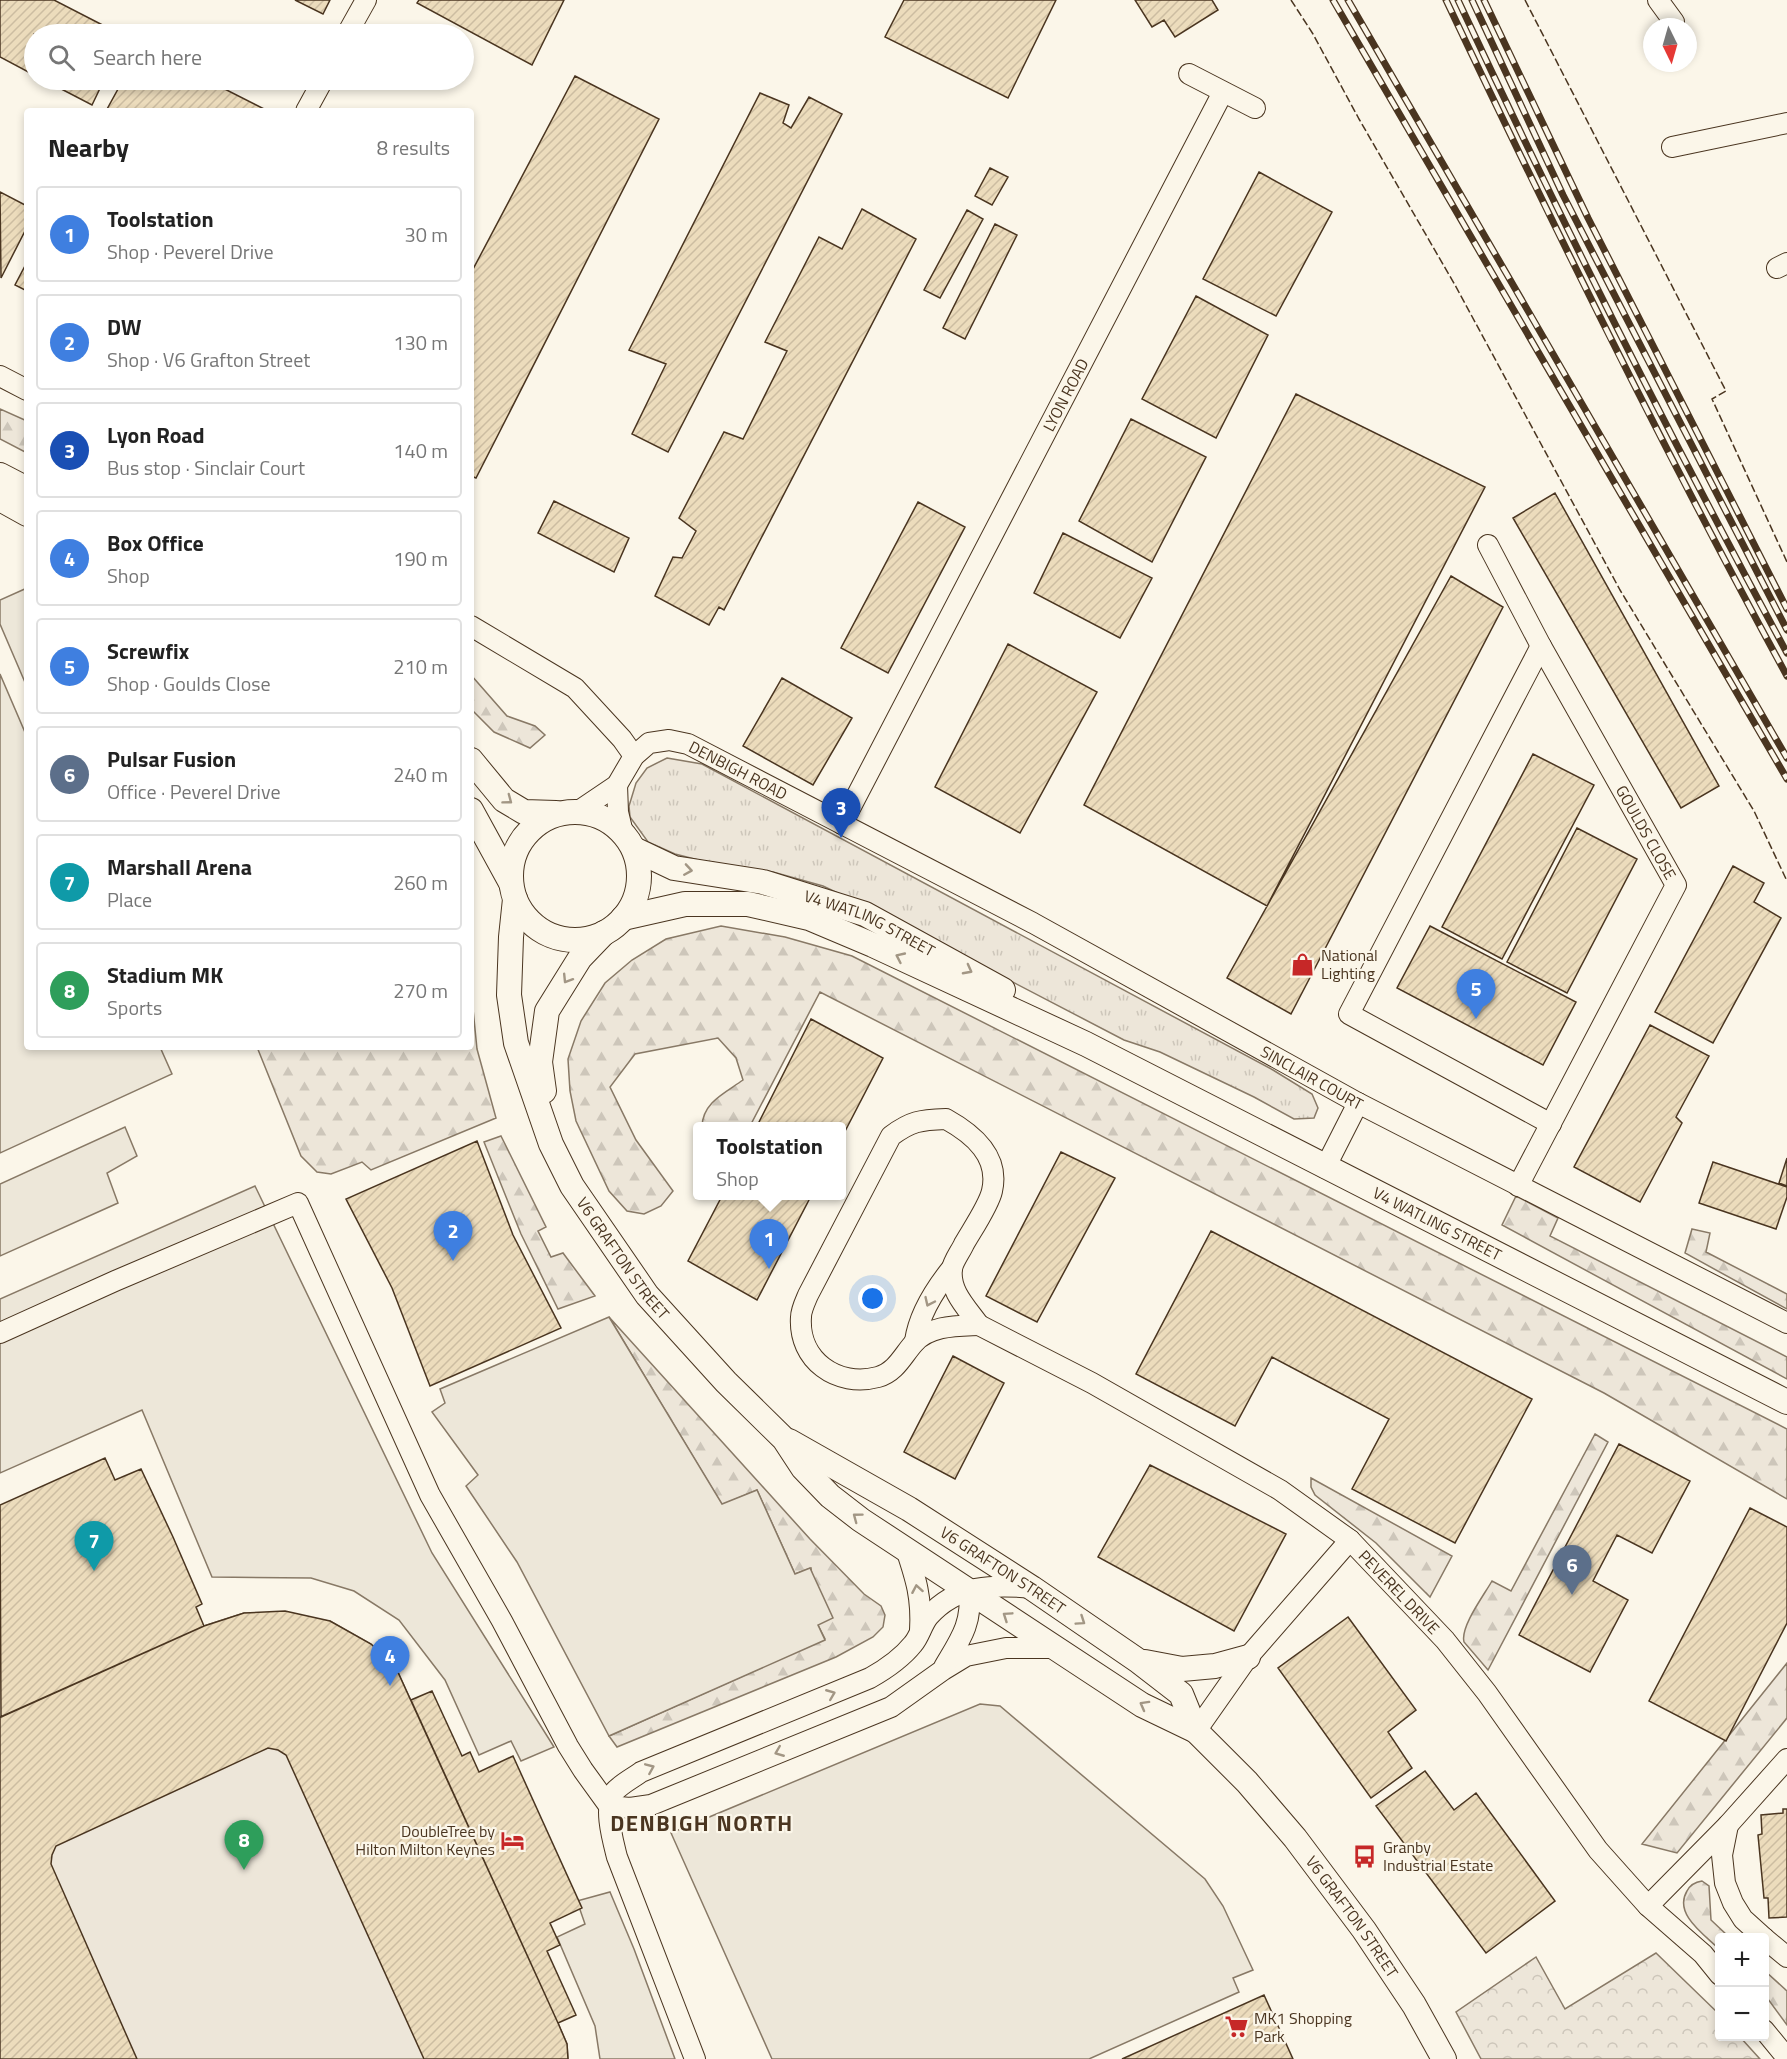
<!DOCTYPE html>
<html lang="en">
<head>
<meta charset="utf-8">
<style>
  :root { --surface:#fff; --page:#f2f2f2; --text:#222; --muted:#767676; --line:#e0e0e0; --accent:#d93025 }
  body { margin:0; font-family:"Titillium Web",sans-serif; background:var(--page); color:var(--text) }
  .controls { position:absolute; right:18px; bottom:18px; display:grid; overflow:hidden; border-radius:6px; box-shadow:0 3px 9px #0003 }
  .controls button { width:54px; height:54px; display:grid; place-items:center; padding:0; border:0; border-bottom:2px solid var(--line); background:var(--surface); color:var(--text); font:30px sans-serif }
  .compass { position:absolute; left:1643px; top:18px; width:54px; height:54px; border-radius:50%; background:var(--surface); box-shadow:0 3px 9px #0003; rotate:175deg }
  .you { position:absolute; left:873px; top:1299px; width:21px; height:21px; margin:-15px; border:4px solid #fff; border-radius:50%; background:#1a73e8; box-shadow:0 0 0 9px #1a73e833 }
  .badge { display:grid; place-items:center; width:39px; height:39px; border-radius:50%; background:var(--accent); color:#fff; font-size:20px; font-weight:700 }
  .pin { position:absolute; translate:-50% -50px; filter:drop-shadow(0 2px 3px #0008) }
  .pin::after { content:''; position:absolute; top:32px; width:21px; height:18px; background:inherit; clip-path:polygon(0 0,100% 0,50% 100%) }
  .popup { position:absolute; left:693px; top:1122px; width:153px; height:78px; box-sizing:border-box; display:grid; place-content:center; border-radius:6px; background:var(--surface); filter:drop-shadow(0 2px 4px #0005); font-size:20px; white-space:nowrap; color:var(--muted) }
  .popup b { font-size:22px; color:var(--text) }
  .popup::after { content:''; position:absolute; left:50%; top:100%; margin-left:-12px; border:12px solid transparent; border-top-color:var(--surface) }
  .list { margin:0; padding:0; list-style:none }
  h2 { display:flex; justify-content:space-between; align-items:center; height:78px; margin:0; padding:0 24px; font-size:26px }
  h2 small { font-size:20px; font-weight:400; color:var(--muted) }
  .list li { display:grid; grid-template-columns:39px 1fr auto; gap:18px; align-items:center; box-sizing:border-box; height:96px; margin:0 12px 12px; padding:0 12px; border:2px solid var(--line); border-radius:6px }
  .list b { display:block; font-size:22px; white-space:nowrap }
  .list p { margin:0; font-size:20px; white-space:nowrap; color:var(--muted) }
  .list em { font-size:20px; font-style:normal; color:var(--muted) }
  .icon { flex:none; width:33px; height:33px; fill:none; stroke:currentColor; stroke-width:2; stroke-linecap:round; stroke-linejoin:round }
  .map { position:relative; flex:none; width:1787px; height:2059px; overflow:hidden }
  .search { position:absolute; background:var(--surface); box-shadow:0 3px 9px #0003; left:24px; top:24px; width:450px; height:66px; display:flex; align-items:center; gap:15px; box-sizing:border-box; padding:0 21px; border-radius:33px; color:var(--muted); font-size:22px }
  .panel { position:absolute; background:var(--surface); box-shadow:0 3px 9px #0003; left:24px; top:108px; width:450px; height:942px; border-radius:6px }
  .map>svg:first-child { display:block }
  .grass { fill:url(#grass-tufts); stroke:#887966; stroke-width:1.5 }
  .forest { fill:url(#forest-firs); stroke:#887966; stroke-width:1.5 }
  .park { fill:url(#park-crowns); stroke:#887966; stroke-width:1.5 }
  .pitch { fill:#ede6d9; stroke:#887966; stroke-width:1.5 }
  .parking { fill:#ede7d9; stroke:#887966; stroke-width:1.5 }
  .building { fill:url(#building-hatch); stroke:#4a3520; stroke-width:1.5 }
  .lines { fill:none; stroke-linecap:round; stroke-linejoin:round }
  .minor-casing { stroke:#4a3520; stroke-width:22 }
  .tertiary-casing { stroke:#4a3520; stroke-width:26 }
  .minor { stroke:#fbf6e9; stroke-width:20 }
  .tertiary { stroke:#fbf6e9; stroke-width:24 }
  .rail-casing { stroke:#4a3520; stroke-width:7 }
  .rail { stroke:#fbf6e9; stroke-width:4.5; stroke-dasharray:14; stroke-linecap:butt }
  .fence { stroke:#4a3520; stroke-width:1.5; stroke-dasharray:8 3; stroke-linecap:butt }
  .oneway { stroke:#a29684 }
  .labels { text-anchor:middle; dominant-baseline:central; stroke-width:4.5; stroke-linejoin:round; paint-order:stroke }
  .street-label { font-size:16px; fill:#4a3520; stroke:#fbf6e9 }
  .poi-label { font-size:16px; fill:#4a3520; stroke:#fbf6e9; text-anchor:start }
  .district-label { font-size:22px; font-weight:bold; letter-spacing:1.5px; fill:#4a3520; stroke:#fbf6e9 }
</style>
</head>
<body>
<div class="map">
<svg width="1787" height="2059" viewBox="0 0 1787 2059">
  <defs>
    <pattern id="grass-tufts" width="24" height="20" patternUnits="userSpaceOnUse" patternTransform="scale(1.5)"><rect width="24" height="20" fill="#ede6d9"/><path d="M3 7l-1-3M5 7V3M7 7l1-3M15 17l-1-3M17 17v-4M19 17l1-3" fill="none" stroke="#cdc6ba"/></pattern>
    <pattern id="forest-firs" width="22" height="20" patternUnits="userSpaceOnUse" patternTransform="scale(1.5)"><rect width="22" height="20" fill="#ede6d9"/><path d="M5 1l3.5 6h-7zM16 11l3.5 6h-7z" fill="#cdc6ba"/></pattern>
    <pattern id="park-crowns" width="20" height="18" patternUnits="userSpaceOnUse" patternTransform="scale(1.5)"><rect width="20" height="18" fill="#ede6d9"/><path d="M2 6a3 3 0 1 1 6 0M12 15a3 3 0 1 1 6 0" fill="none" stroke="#cdc6ba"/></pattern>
    <pattern id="building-hatch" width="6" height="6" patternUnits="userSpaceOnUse" patternTransform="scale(1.5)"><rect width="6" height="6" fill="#ecdcbc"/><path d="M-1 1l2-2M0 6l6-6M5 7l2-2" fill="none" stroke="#ccbda1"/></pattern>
  </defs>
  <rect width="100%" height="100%" fill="#fbf6e9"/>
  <path class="grass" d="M667,758L702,764L1273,1070L1312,1094L1318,1108L1314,1118L1294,1119L1254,1097L1160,1052L1124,1040L886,916L823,886L773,872L714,864L675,854L648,842L630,817L629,806L636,783L647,768Z"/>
  <path class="forest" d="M0,409L27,421V453L0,439Z
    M471,675L507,716L535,726L545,735L530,748L494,732L471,709Z
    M721,926L785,937L852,956L1787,1429V1499L1604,1393L820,992L750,1126H702C703,1102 725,1093 743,1080L736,1058L718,1038L635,1054L610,1087L636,1140L673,1191L661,1206L644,1214L627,1211L609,1191L576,1121L570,1091L568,1059L581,1021L605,983L632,960L666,939Z
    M471,932L473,1009L477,1049L496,1118L371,1170L362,1162L331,1174L317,1172L301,1156L257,1047H471Z
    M501,1136L546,1227L538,1231L551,1257L563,1253L595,1296L558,1309L521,1234L484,1142Z
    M1516,1196L1558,1218L1550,1236L1787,1357V1379L1502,1225Z
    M1692,1229L1710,1233L1706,1252L1787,1294V1309L1685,1253Z
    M609,1317L810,1539L864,1594L881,1606L885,1615L883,1627L873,1637L836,1657L617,1747L609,1736L825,1639L818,1625L811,1568L795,1574L757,1490L722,1505Z
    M1595,1434L1608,1442L1488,1670L1464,1642C1460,1627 1484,1595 1492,1581L1511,1591Z
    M1311,1478L1452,1556L1430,1597L1376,1543L1315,1495L1311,1487Z
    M1787,1663V1718L1677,1853L1642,1844Z
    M1702,1881L1709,1886L1711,1920L1729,1937L1720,1938L1719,1949C1705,1935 1673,1914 1687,1891C1690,1885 1695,1882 1702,1881Z
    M1765,1971L1787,1991V2025L1765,1995Z"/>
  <path class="park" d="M1656,1953L1719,2014L1720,2036L1740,2037L1760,2059H1481L1456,2012L1536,1957L1565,2009Z"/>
  <path class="pitch" d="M244,1613L330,1621L371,1644L396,1668L558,2023L567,2044L568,2059H0V1717L204,1626Z"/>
  <path class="parking" d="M27,588V687L0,624V600Z
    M0,674L27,737V1047H160L172,1074L0,1153Z
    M125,1127L137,1156L107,1173L118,1203L0,1256V1184Z
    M255,1186L432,1553L554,1747L521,1761L511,1741L479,1755L445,1680L399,1620L354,1591L311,1578L212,1577L142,1410L0,1473V1299Z
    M609,1317L722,1504L757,1490L795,1574L810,1568L833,1618L818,1625L825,1640L609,1736L517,1562L466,1486L478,1475L432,1412L445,1403L440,1389Z
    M980,1704L1000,1706L1205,1879L1223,1906L1253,1970L1233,1978L1239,1992L1089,2059H772L671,1833Z
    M610,1892L634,1949L675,2059H600L595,2026L557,1937L585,1924L577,1901Z"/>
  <path class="building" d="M0,0H54L120,34H34V75L0,57Z
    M295,0H330L323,14Z
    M419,0H564L532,65L417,3Z
    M904,0H1056L1008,98L885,37Z
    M1135,0H1212L1218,10L1175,37L1164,20L1152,27Z
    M575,76L659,119L476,478L471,476V273Z
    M44,80H104L92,105Z
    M123,80H207L268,111H106Z
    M760,93L789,105L783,123L791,128L809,97L842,114L668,452L632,434L666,364L629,350Z
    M990,168L1008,177L992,205L975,196Z
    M1259,172L1332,212L1276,316L1203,279Z
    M0,192L27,206V227L1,278Z
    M862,209L916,239L724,610L719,607L709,625L655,596L673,557L682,558L696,531L679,518L724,432L743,439L787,351L765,342L819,237L842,249Z
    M967,210L983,219L940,298L924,290Z
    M995,224L1017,235L965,339L943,328Z
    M27,262V291L15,285Z
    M1196,296L1268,335L1216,438L1142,399Z
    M1296,394L1485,487L1267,906L1084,805Z
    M1131,419L1206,457L1152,562L1079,521Z
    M1555,493L1719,786L1681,808L1513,518Z
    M554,501L629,538L614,572L538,533Z
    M918,502L965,527L888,673L841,648Z
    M1063,533L1152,578L1120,638L1034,593Z
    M1451,576L1503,607L1291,1014L1227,978Z
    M1008,644L1097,692L1020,833L935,787Z
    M782,678L852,718L813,785L743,746Z
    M1533,754L1594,785L1502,959L1442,927Z
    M1577,828L1637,859L1567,993L1507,962Z
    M1733,866L1764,883L1754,902L1781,918L1713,1043L1655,1012Z
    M1430,926L1576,1002L1543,1065L1397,988Z
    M811,1019L883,1058L841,1139V1126H757Z
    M1650,1025L1709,1056L1676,1117L1682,1123L1640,1202L1574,1167Z
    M477,1141L513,1235L561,1328L430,1386L392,1288L346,1199Z
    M1061,1152L1115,1178L1037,1322L986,1296Z
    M1787,1158V1186L1779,1183Z
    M1713,1162L1787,1187V1197L1776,1229L1699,1203Z
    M722,1196H811L757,1300L688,1261Z
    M1211,1231L1532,1399L1455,1543L1352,1489L1389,1419L1272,1357L1235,1426L1136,1374Z
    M953,1356L1004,1383L955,1479L904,1452Z
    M1619,1444L1690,1481L1652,1553L1617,1535L1593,1581L1628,1600L1590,1672L1519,1635Z
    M105,1458L115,1480L141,1469L173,1537L202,1604L196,1607L204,1626L1,1717L0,1505Z
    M1150,1465L1286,1534L1234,1631L1098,1557Z
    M1750,1508L1787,1527V1623L1726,1741L1649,1701Z
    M285,1611L330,1621L371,1644L396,1668L558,2023L567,2044L568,2059H424L286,1755L278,1750L268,1748L56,1846L52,1855L51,1864L137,2059H0V1717L204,1626L244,1613Z
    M1348,1617L1416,1710L1388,1732L1412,1768L1371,1798L1278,1668Z
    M432,1691L462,1756L470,1752L479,1772L513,1756L582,1908L550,1923L560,1945L547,1951L576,2015L558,2023L411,1700Z
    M1425,1771L1454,1810L1476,1793L1555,1901L1486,1953L1376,1806Z
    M1783,1809H1787V1917L1769,1918L1768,1898H1764L1758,1835L1762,1834L1761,1815L1783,1813Z
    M1264,1995L1293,2059H1122Z"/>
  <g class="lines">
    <defs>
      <g id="minor">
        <path d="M1658,0L1674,22"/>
        <path d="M347,34L366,0"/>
        <path d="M1189,74L1255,108"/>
        <path d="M306,111L323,80"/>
        <path d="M1672,147L1787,123"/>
        <path d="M1777,268L1787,263"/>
        <path d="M0,376L27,390"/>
        <path id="s1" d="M1488,545L1541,646L1676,885L1518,1186"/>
        <path d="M471,626L575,688L622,739L634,756"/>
        <path d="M1541,646L1349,1014L1551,1124"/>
        <path d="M617,785L618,812L623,833"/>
        <path id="s2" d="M577,812L617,785L634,756L649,743L669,740L688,744L1033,923L1358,1103L1787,1323"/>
        <path id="s3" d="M842,824L1223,92"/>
        <path d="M946,1119C973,1134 1000,1156 992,1191C989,1205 972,1230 964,1244C961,1251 953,1261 952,1269C949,1291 967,1308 979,1325C958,1326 930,1325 914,1343C903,1355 896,1372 878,1377C837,1388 798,1360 801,1317C801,1310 805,1302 808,1295L891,1136C911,1121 920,1120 946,1119Z"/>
        <path d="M1325,1168L1358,1103"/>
        <path id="s4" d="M979,1325L1092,1383L1280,1490L1350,1540L1445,1640L1487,1693L1598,1850L1648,1906L1703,1954L1720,1975"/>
        <path d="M0,1333L115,1281L298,1203L430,1495L502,1621L568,1746L583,1770L609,1806L630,1808L651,1805L891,1707L943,1670L966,1656L1006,1648H1056"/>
        <path d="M915,1341C919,1314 935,1289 952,1268"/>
        <path d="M906,1549C916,1579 922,1598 920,1631"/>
        <path d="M944,1667C960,1640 973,1623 969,1590"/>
        <path d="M1196,1731L1248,1657L1350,1540"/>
        <path d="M1728,1825L1722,1855L1725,1883L1733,1903L1743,1919L1764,1938"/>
        <path d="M1648,1906L1728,1825L1787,1759"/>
        <path d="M1764,1938L1787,1957"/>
        <path d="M1764,2030L1787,2058"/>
        <path d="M695,2059L617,1857C613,1841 603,1807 614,1792C621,1784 633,1778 641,1772L870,1678C886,1669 901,1659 913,1644C920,1636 922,1624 929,1616C956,1585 994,1584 1032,1588"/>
      </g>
      <g id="tertiary">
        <path d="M0,475L27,489"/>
        <path d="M0,499L27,514"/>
        <path d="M471,760L504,800L524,812L556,813"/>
        <path d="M471,810L511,883"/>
        <circle cx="575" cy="876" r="64"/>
        <path id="s5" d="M634,849L674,868L763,882L865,914L1003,990"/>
        <path id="s6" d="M515,899L511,937L509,995L516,1043L551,1144L572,1186L647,1295L726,1382L784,1439L803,1468L830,1496L861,1520L1142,1705L1196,1731L1247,1782L1295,1838L1364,1930L1414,2005L1444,2059"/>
        <path id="s7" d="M623,918L685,904H748L809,918L873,945L1086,1044L1787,1402"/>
        <path d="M544,1091L540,1062L547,1011L580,958L604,933"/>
        <path id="s8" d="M789,1441L909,1509L1032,1588L1137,1660L1181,1694L1196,1731"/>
        <path d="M1145,1662L1182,1669L1215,1666L1248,1657"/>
      </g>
    </defs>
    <use href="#minor" class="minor-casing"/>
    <use href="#tertiary" class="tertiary-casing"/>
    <use href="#minor" class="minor"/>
    <use href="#tertiary" class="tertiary"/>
    <defs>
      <path id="rail" d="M1333,0L1787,779
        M1348,0L1787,758
        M1446,0C1554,228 1666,454 1787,676
        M1458,0C1561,221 1671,439 1787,653
        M1472,0L1563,195L1787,630
        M1484,0L1588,218L1787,609"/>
    </defs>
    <use href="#rail" class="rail-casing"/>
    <use href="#rail" class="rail"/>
    <path class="fence" d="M1291,0L1313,34L1359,119L1455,285L1620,590L1754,811L1787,881
      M1525,0L1726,391L1712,399L1787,562"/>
  </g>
  <defs><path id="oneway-chevron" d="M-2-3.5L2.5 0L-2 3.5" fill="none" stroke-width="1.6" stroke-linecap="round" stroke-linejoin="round" transform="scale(1.5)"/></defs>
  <g class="oneway">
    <use href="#oneway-chevron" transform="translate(508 800) rotate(37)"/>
    <use href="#oneway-chevron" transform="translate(688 870) rotate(9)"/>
    <use href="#oneway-chevron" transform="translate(900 957) rotate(-155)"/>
    <use href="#oneway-chevron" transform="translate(968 970) rotate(28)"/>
    <use href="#oneway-chevron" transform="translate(567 979) rotate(122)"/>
    <use href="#oneway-chevron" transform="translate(929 1302) rotate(115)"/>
    <use href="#oneway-chevron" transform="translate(857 1517) rotate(-143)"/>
    <use href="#oneway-chevron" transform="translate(917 1589) rotate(-100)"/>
    <use href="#oneway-chevron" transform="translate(1007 1616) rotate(-146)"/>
    <use href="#oneway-chevron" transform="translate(1081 1621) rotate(34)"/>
    <use href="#oneway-chevron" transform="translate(831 1694) rotate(-22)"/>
    <use href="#oneway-chevron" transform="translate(1144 1705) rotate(-151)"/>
    <use href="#oneway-chevron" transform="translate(779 1752) rotate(158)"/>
    <use href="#oneway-chevron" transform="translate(650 1768) rotate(-23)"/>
  </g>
  <defs>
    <symbol id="shop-bare" viewBox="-9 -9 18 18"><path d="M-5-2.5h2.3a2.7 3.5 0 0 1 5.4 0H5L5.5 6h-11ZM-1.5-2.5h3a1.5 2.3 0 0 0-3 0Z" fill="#c62828" stroke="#fbf6e9" stroke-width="2.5" paint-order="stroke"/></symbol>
    <symbol id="hotel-bare" viewBox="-9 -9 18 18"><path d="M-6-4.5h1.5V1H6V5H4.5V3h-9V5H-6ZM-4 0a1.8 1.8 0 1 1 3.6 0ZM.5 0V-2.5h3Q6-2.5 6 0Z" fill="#c62828" stroke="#fbf6e9" stroke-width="2.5" paint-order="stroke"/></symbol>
    <symbol id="bus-bare" viewBox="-9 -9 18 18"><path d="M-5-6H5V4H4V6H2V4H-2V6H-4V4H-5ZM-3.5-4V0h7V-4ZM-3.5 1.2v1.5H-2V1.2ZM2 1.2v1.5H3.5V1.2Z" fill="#c62828" stroke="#fbf6e9" stroke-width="2.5" paint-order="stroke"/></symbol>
    <symbol id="supermarket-bare" viewBox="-9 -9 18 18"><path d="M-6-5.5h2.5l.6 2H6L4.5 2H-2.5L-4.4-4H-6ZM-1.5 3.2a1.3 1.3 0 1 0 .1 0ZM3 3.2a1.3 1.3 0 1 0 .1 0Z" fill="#c62828" stroke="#fbf6e9" stroke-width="2.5" paint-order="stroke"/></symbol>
  </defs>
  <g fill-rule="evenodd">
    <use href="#shop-bare" x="1286" y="948" width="33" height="33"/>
    <use href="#hotel-bare" x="496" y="1824" width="33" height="33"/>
    <use href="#bus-bare" x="1348" y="1840" width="33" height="33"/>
    <use href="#supermarket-bare" x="1220" y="2010" width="33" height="33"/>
  </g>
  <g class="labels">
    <g class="street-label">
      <text stroke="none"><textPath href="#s3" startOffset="484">LYON ROAD</textPath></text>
      <text stroke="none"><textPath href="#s2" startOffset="198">DENBIGH ROAD</textPath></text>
      <text stroke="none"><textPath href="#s1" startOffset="328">GOULDS CLOSE</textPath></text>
      <text stroke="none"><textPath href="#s5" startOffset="249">V4 WATLING STREET</textPath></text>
      <text stroke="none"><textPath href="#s2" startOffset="849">SINCLAIR COURT</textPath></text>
      <text stroke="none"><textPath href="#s7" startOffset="888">V4 WATLING STREET</textPath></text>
      <text stroke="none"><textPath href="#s6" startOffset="387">V6 GRAFTON STREET</textPath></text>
      <text stroke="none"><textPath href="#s8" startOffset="250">V6 GRAFTON STREET</textPath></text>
      <text stroke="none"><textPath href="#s4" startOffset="501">PEVEREL DRIVE</textPath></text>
      <text stroke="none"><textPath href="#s6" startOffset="1382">V6 GRAFTON STREET</textPath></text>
    </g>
    <g class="poi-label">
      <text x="1321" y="955">National<tspan x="1321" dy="18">Lighting</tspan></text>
      <text x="495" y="1831" text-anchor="end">DoubleTree by<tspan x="495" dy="18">Hilton Milton Keynes</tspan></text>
      <text x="1383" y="1847">Granby<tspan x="1383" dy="18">Industrial Estate</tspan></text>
      <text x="1254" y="2018">MK1 Shopping<tspan x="1254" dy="18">Park</tspan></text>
    </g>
    <g class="district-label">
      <text x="702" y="1823">DENBIGH NORTH</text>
    </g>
  </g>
</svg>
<div class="controls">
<button>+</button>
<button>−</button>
</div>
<svg class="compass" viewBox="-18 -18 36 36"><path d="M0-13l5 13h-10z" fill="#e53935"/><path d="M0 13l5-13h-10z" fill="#767676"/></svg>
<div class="you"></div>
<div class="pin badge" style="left:769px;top:1269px;background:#3f7fe0">1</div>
<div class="popup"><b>Toolstation</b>Shop</div>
<div class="pin badge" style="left:453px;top:1261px;background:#3f7fe0">2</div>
<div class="pin badge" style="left:841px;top:838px;background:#1a4fb4">3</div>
<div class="pin badge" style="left:390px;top:1686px;background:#3f7fe0">4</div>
<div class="pin badge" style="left:1476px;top:1019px;background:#3f7fe0">5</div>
<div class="pin badge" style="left:1572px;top:1595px;background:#5c6f8a">6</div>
<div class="pin badge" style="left:94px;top:1571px;background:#0f9aa8">7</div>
<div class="pin badge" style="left:244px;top:1870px;background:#2e9e5b">8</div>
<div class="search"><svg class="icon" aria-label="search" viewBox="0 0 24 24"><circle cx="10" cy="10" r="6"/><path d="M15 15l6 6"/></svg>Search here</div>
<section class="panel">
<h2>Nearby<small>8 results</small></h2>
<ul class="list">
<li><span class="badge" style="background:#3f7fe0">1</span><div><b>Toolstation</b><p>Shop · Peverel Drive</p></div><em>30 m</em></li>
<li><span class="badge" style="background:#3f7fe0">2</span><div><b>DW</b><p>Shop · V6 Grafton Street</p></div><em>130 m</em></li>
<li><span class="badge" style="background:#1a4fb4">3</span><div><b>Lyon Road</b><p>Bus stop · Sinclair Court</p></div><em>140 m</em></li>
<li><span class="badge" style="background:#3f7fe0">4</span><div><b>Box Office</b><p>Shop</p></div><em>190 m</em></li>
<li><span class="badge" style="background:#3f7fe0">5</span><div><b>Screwfix</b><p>Shop · Goulds Close</p></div><em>210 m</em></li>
<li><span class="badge" style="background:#5c6f8a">6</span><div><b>Pulsar Fusion</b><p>Office · Peverel Drive</p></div><em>240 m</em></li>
<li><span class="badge" style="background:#0f9aa8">7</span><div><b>Marshall Arena</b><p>Place</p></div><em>260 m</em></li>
<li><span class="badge" style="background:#2e9e5b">8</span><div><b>Stadium MK</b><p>Sports</p></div><em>270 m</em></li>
</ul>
</section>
</div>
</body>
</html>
